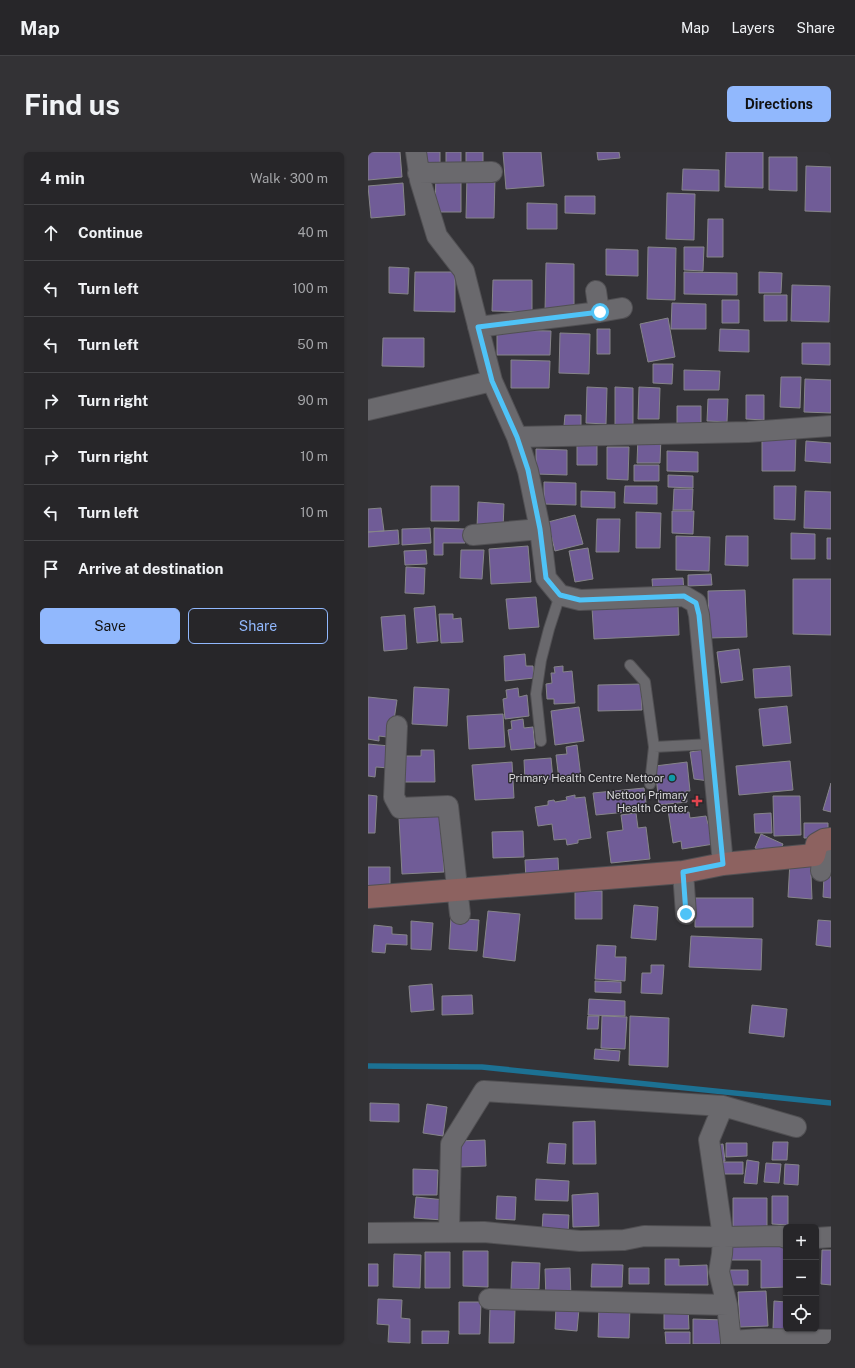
<!DOCTYPE html>
<html lang="en">
<head>
<meta charset="utf-8">
<style>
  :root { --surface:#272629; --page:#333235; --text:#f1f3f6; --muted:#a4a5a8; --line:#434346; --accent:#91b8fd }
  body { margin:0; font-family:"Public Sans",sans-serif; background:var(--page); color:var(--text) }
  .controls { position:absolute; right:12px; bottom:12px; display:grid; overflow:hidden; border-radius:6px; box-shadow:0 1px 3px #0004 }
  .controls button { width:36px; height:36px; display:grid; place-items:center; padding:0; border:0; border-bottom:1px solid var(--line); background:var(--surface); color:var(--text); font:20px sans-serif }
  .stop { position:absolute; width:12px; height:12px; margin:-9px; border:3px solid #4fc3f7; border-radius:50%; background:#fff }
  .stop.end { background:#4fc3f7; border-color:#fff; box-shadow:0 1px 4px #0008 }
  .list { margin:0; padding:0; list-style:none }
  h2 { display:flex; justify-content:space-between; align-items:center; height:52px; margin:0; padding:0 16px; font-size:17px }
  h2 small { font-size:13px; font-weight:400; color:var(--muted) }
  .list li { display:grid; grid-template-columns:26px 1fr auto; gap:12px; align-items:center; box-sizing:border-box; height:56px; padding:0 16px; border-top:1px solid var(--line) }
  .list b { display:block; font-size:15px; white-space:nowrap }
  .list em { font-size:13px; font-style:normal; color:var(--muted) }
  .actions { display:flex; gap:8px; padding:12px 16px }
  .actions a { flex:1; padding:9px 0; border:1px solid var(--accent); border-radius:6px; text-align:center; font-size:14px; color:var(--accent) }
  .actions .main { background:var(--accent); color:#111 }
  .icon { flex:none; width:22px; height:22px; fill:none; stroke:currentColor; stroke-width:2; stroke-linecap:round; stroke-linejoin:round }
  .map { position:relative; flex:none; width:463px; height:1192px; overflow:hidden; border-radius:6px }
  header { display:flex; align-items:center; gap:24px; box-sizing:border-box; height:56px; padding:0 20px; background:var(--surface); border-bottom:1px solid var(--line) }
  header strong { font-size:19px }
  nav { display:flex; gap:22px; margin-inline-start:auto; font-size:14px }
  .intro { display:flex; align-items:center; justify-content:space-between; box-sizing:border-box; height:96px; padding:0 24px }
  h1 { margin:0; font-size:28px }
  .button { padding:10px 18px; border-radius:6px; background:var(--accent); color:#111; font-size:14px; font-weight:700 }
  main { display:flex; gap:24px; padding:0 24px }
  aside { flex:1; background:var(--surface); border-radius:6px; box-shadow:0 1px 3px #0004 }
  .map>svg:first-child { display:block }
  .lines { fill:none; stroke-linecap:round; stroke-linejoin:round }
  .stream { stroke:#1c7193; stroke-width:5.5 }
  .building { fill:#705c97; stroke:#868589 }
  .lane-casing { stroke:#515053; stroke-width:12 }
  .street-casing { stroke:#515053; stroke-width:22 }
  .secondary-casing { stroke:#515053; stroke-width:24 }
  .lane { stroke:#6a696d; stroke-width:10 }
  .street { stroke:#6a696d; stroke-width:20 }
  .secondary { stroke:#8d6260; stroke-width:22 }
  .route { stroke:#4fc3f7; stroke-width:5 }
  .culture-dot { fill:#0f9aa8; stroke:#2a292d; stroke-width:1.5 }
  .health-dot { fill:#e0444e; stroke:#2a292d; stroke-width:1.5 }
  .labels { text-anchor:middle; dominant-baseline:central; stroke-width:3; stroke-linejoin:round; paint-order:stroke }
  .poi-label { font-size:11px; fill:#d9d9db; stroke:#2a292d; text-anchor:end }
</style>
</head>
<body>
<header>
<strong>Map</strong>
<nav><a>Map</a><a>Layers</a><a>Share</a></nav>
</header>
<div class="intro"><h1>Find us</h1><a class="button">Directions</a></div>
<main>
<aside>
<h2>4 min<small>Walk · 300 m</small></h2>
<ul class="list">
<li><svg class="icon" aria-label="ahead" viewBox="0 0 24 24"><path d="M12 20V5M6 11l6-6 6 6"/></svg><div><b>Continue</b></div><em>40 m</em></li>
<li><svg class="icon" aria-label="left" viewBox="0 0 24 24"><path d="M17 20v-9H6M10 6l-5 5 5 5"/></svg><div><b>Turn left</b></div><em>100 m</em></li>
<li><svg class="icon" aria-label="left" viewBox="0 0 24 24"><path d="M17 20v-9H6M10 6l-5 5 5 5"/></svg><div><b>Turn left</b></div><em>50 m</em></li>
<li><svg class="icon" aria-label="right" viewBox="0 0 24 24"><path d="M7 20v-9h11M14 6l5 5-5 5"/></svg><div><b>Turn right</b></div><em>90 m</em></li>
<li><svg class="icon" aria-label="right" viewBox="0 0 24 24"><path d="M7 20v-9h11M14 6l5 5-5 5"/></svg><div><b>Turn right</b></div><em>10 m</em></li>
<li><svg class="icon" aria-label="left" viewBox="0 0 24 24"><path d="M17 20v-9H6M10 6l-5 5 5 5"/></svg><div><b>Turn left</b></div><em>10 m</em></li>
<li><svg class="icon" aria-label="arrive" viewBox="0 0 24 24"><path d="M6 21V4h12l-3 4 3 4H6"/></svg><div><b>Arrive at destination</b></div></li>
</ul>
<div class="actions"><a class="main">Save</a><a>Share</a></div>
</aside>
<div class="map">
<svg width="463" height="1192" viewBox="0 0 463 1192">
  <rect width="100%" height="100%" fill="#343337"/>
  <g class="lines">
    <path class="stream" d="M0,914L114,915L463,951"/>
  </g>
  <path class="building" d="M0,0H32L34,25L0,28Z
    M57,0H72V13H57Z
    M78,0H93V12H78Z
    M98,0H115V12L98,11Z
    M135,0H173L176,34L138,37Z
    M229,0H251L252,6L230,8Z
    M358,0H395V36L357,35Z
    M401,5H429V39L401,38Z
    M438,14L463,15V60L437,59Z
    M315,17L351,18V39L314,38Z
    M68,23H93V60H67Z
    M99,24L127,25L126,66H98Z
    M35,31L37,63L3,66L0,34Z
    M299,41L327,42L326,88L298,87Z
    M197,44H227V62L197,61Z
    M159,51L189,52V77H159Z
    M340,67H355V105H339Z
    M280,95L308,96L307,148L279,147Z
    M316,95H336L335,119L316,118Z
    M238,97L270,98V124L238,123Z
    M178,111L206,112V161L177,160Z
    M21,115L41,116L40,142L21,141Z
    M47,120H87V160L46,159Z
    M316,120L369,121V143L316,142Z
    M391,120L414,121L413,141H391Z
    M125,128H164V160L124,159Z
    M424,133L462,134L461,170L423,169Z
    M396,143H419V169H396Z
    M354,148H371V171H354Z
    M304,151L338,152V177H303Z
    M300,166L307,205L280,210L272,172Z
    M229,177H242V202H229Z
    M352,177L381,178V200L351,199Z
    M129,178L183,179L182,203H129Z
    M192,181L222,182L221,222L191,221Z
    M15,186H56V215L14,214Z
    M434,191H462V213L434,212Z
    M143,208L182,209L181,236H143Z
    M285,212H305L304,232L285,231Z
    M316,218L352,219L351,238H316Z
    M413,225H433L432,256L412,255Z
    M437,227L463,228V261L436,260Z
    M219,235L239,236L238,272L218,271Z
    M247,235L265,236V277H247Z
    M271,235L292,236L291,267H270Z
    M378,243H396V268L378,267Z
    M340,247H360L359,270L339,269Z
    M309,254H333V276H309Z
    M197,263H213V274H196Z
    M394,281L428,282L427,319H394Z
    M270,284L293,285L292,311H269Z
    M438,289L463,291V311L437,309Z
    M209,291H229V313H209Z
    M239,295H261L260,328L239,327Z
    M168,297L199,298V323L168,322Z
    M299,299L330,300V320L299,319Z
    M266,313H291V329H266Z
    M300,323L325,324V336L300,335Z
    M176,330L208,331V353L176,352Z
    M63,334H91V369H63Z
    M257,334H289V352L256,351Z
    M406,334H428L427,368L406,367Z
    M306,337H325L324,358H305Z
    M213,339L247,340V356L213,355Z
    M437,339L463,340V377L436,376Z
    M110,350L136,352L135,377L109,376Z
    M13,356L16,379L0,380V357Z
    M304,359H326L325,382L304,381Z
    M268,360L293,361L292,396H268Z
    M207,363L215,392L187,399L180,370Z
    M229,367H252L251,400H228Z
    M62,376L63,391L34,393V377Z
    M66,376L97,377V391H75V403H66Z
    M30,378L31,392L0,395V380Z
    M423,381L447,382V407H423Z
    M308,384L342,385L341,419L308,418Z
    M358,384H380V414L357,413Z
    M459,386H463V407H459Z
    M160,394L163,430L123,432L121,397Z
    M220,396L225,427L207,430L201,399Z
    M58,398L59,412L37,413L36,399Z
    M93,398H116L114,427L92,426Z
    M38,415L57,416L56,442L37,441Z
    M343,422L344,433L320,434V423Z
    M315,426L316,440L285,441L284,427Z
    M425,427H463V483L425,482Z
    M377,438L379,485L341,486L340,439Z
    M168,445L171,475L141,477L138,447Z
    M310,452L311,483L226,487L224,456Z
    M67,454L70,489L49,491L46,456Z
    M71,462H85V467L93,466L95,490L73,491Z
    M37,463L39,497L16,499L13,465Z
    M371,497L375,528L353,531L349,500Z
    M157,502L158,514H165L166,526L137,529L136,504Z
    M195,514V520L204,519L207,551L186,552V547H179L178,532L184,531L183,521H187L186,515Z
    M422,514L424,544L387,546L385,517Z
    M273,532L274,558L230,559V533Z
    M46,535L81,537L79,574L44,572Z
    M150,536L151,545L159,543L161,564L137,567L135,547L139,546L138,538Z
    M0,545L29,548L26,568H21L19,585L11,584V589L0,587Z
    M419,554L423,591L395,594L391,557Z
    M211,555L216,589L187,593L183,559Z
    M135,562L137,595L101,597L99,564Z
    M155,567L156,576L165,575L167,596L143,598L140,578L144,577L143,569Z
    M0,592L22,594L21,616L8,615L7,625L0,624Z
    M209,593L213,625L191,628L188,603L199,602L198,595Z
    M53,598H66L67,630H33L32,604H53Z
    M335,598L341,629L326,627L322,600Z
    M183,606L185,627L157,629L156,608Z
    M422,609L425,638L371,643L368,614Z
    M144,610L146,646L107,648L104,613Z
    M319,610L322,639H318L319,650L291,653L287,614Z
    M463,631V660L455,658Z
    M276,636L279,658L228,663L225,641Z
    M0,643L9,644L7,681H0Z
    M207,643V646L217,645L223,686L210,688V691L199,693L198,687L186,688L184,672L170,674L167,655L180,653V649L186,648L187,650L199,648L198,645Z
    M405,644H432L433,683L406,684Z
    M314,656L315,661L321,660L322,666L338,664L340,672H342L346,692L314,697L313,689L305,691L300,658Z
    M268,661L270,676L278,675L282,707L243,711L239,680L255,678L253,663Z
    M403,661L404,681H387L386,662Z
    M73,664L76,720L34,722L31,666Z
    M436,671H460V686H436Z
    M155,679L156,705L125,706L124,680Z
    M393,682L415,692L409,706L387,696Z
    M190,706L191,727L158,729L157,708Z
    M422,709L447,711L443,723L444,747L420,745Z
    M0,715H22V736H0Z
    M456,724H463V746L455,745Z
    M207,739H234V767H207Z
    M327,746H385V775H327Z
    M266,753L290,755L288,788L263,786Z
    M120,759L152,762L147,809L115,805Z
    M83,766L111,768L109,799L81,797Z
    M450,768L463,769V795L448,793Z
    M43,769L65,771L63,798L43,797Z
    M6,773L24,775V782L39,783V793L18,792L17,801L4,800Z
    M323,784L394,787L393,818L321,815Z
    M229,793L248,794L247,805H258L257,829L227,827Z
    M283,813H296L294,842L273,841L274,821H283Z
    M227,829L253,830V841L227,840Z
    M64,832L66,858L43,860L41,834Z
    M104,843L105,862L74,863V844Z
    M221,847L257,849V864L220,863Z
    M384,853L419,857L416,885L381,881Z
    M220,864H231L230,877H219Z
    M234,864L259,865L257,897L233,896Z
    M262,864L301,866L300,915L261,913Z
    M227,897L252,899L251,909L226,907Z
    M2,951L31,952V970L2,969Z
    M59,952L79,955L75,984L55,981Z
    M227,969L228,1012H205V970Z
    M117,988L118,1014L91,1015V989Z
    M405,990H420L419,1008H404Z
    M181,991L198,992L197,1012L179,1011Z
    M358,991H379V1004L358,1005Z
    M355,992L357,1009L349,1010L347,993Z
    M379,1008L391,1010L389,1032L376,1031Z
    M353,1010H375V1022H353Z
    M398,1011L413,1012L411,1031L396,1030Z
    M417,1012L431,1013L430,1033L416,1032Z
    M45,1017L70,1018L69,1043H45Z
    M168,1027L201,1029L200,1049L167,1048Z
    M230,1041L231,1074L205,1075L204,1043Z
    M129,1044L148,1045L147,1068L128,1067Z
    M404,1044H420V1073L404,1072Z
    M48,1045L77,1048L75,1068L46,1066Z
    M365,1046H399V1078H365Z
    M175,1062L201,1063L200,1081L174,1079Z
    M415,1090L417,1135L393,1136V1108H362V1091Z
    M454,1098H463V1133L453,1132Z
    M95,1099H120V1135L95,1134Z
    M57,1100H82V1136H57Z
    M26,1102L53,1103L52,1136L25,1135Z
    M297,1107H311V1114L339,1113L340,1133H297Z
    M144,1110L172,1111L171,1137H143Z
    M0,1112H10V1134H0Z
    M224,1112L255,1113L254,1135H223Z
    M202,1116L203,1146L178,1147L177,1117Z
    M261,1116H281V1132H261Z
    M357,1118H380V1133H357Z
    M398,1139L400,1174L372,1175L370,1140Z
    M10,1147L34,1148L33,1166L42,1167V1191L20,1190L21,1173L9,1172Z
    M406,1149L418,1150V1177H405Z
    M91,1150H113L112,1182H91Z
    M231,1154H262L261,1186L230,1185Z
    M320,1154L321,1177H296V1155Z
    M188,1155L211,1157L209,1179L187,1177Z
    M122,1156H147L146,1191H121Z
    M325,1167L357,1168V1192H325Z
    M54,1179H81L80,1192H54Z
    M297,1180H322V1192H298Z"/>
  <g class="lines">
    <defs>
      <path id="lane" d="M262,513L277,530L286,595L282,632
        M173,589L168,542L173,508L181,477L192,443
        M286,595L343,592"/>
      <path id="street" d="M48,0L52,28L69,84L96,119L124,229L149,285L160,319L172,377L178,426L192,443L212,448L316,444L328,451L331,463L355,712
        M50,21L124,20
        M228,139L231,160
        M110,175L231,160L254,156
        M0,258L124,229
        M149,285L380,280L463,274
        M105,383L172,377
        M29,574L26,645L32,656L80,654L92,762
        M453,719L456,688
        M315,720L318,762
        M355,954L341,988L355,1085L354,1102L351,1120L359,1153L363,1189V1192
        M81,1080L83,992L116,939L355,954L428,975
        M0,1081L116,1080L212,1089L256,1088L276,1084L355,1085L413,1084L418,1086
        M448,1086L463,1085
        M121,1147L359,1153
        M363,1189L393,1187L463,1188"/>
      <path id="secondary" d="M0,745L315,720L355,712L446,703L449,692L456,688L463,687"/>
    </defs>
    <use href="#lane" class="lane-casing"/>
    <use href="#street" class="street-casing"/>
    <use href="#secondary" class="secondary-casing"/>
    <use href="#lane" class="lane"/>
    <use href="#street" class="street"/>
    <use href="#secondary" class="secondary"/>
  </g>
  <g class="lines">
    <path class="route" d="M232,160L110,175L124,229L149,285L160,318L172,377L178,426L192,443L212,448L316,444L328,451L331,463L355,712L315,720L318,762"/>
  </g>
  <circle class="culture-dot" cx="304" cy="626" r="4"/>
  <path class="health-dot" d="M327 643h4v4h4v4h-4v4h-4v-4h-4v-4h4z"/>
  <g class="labels">
    <g class="poi-label">
      <text x="296" y="626">Primary Health Centre Nettoor</text>
      <text x="320" y="643">Nettoor Primary<tspan x="320" dy="13">Health Center</tspan></text>
    </g>
  </g>
</svg>
<div class="controls">
<button>+</button>
<button>−</button>
<button><svg class="icon" aria-label="locate" viewBox="0 0 24 24"><circle cx="12" cy="12" r="6"/><path d="M12 2v4M12 18v4M2 12h4M18 12h4"/></svg></button>
</div>
<div class="stop" style="left:232px;top:160px"></div>
<div class="stop end" style="left:318px;top:762px"></div>
</div>
</main>
</body>
</html>
